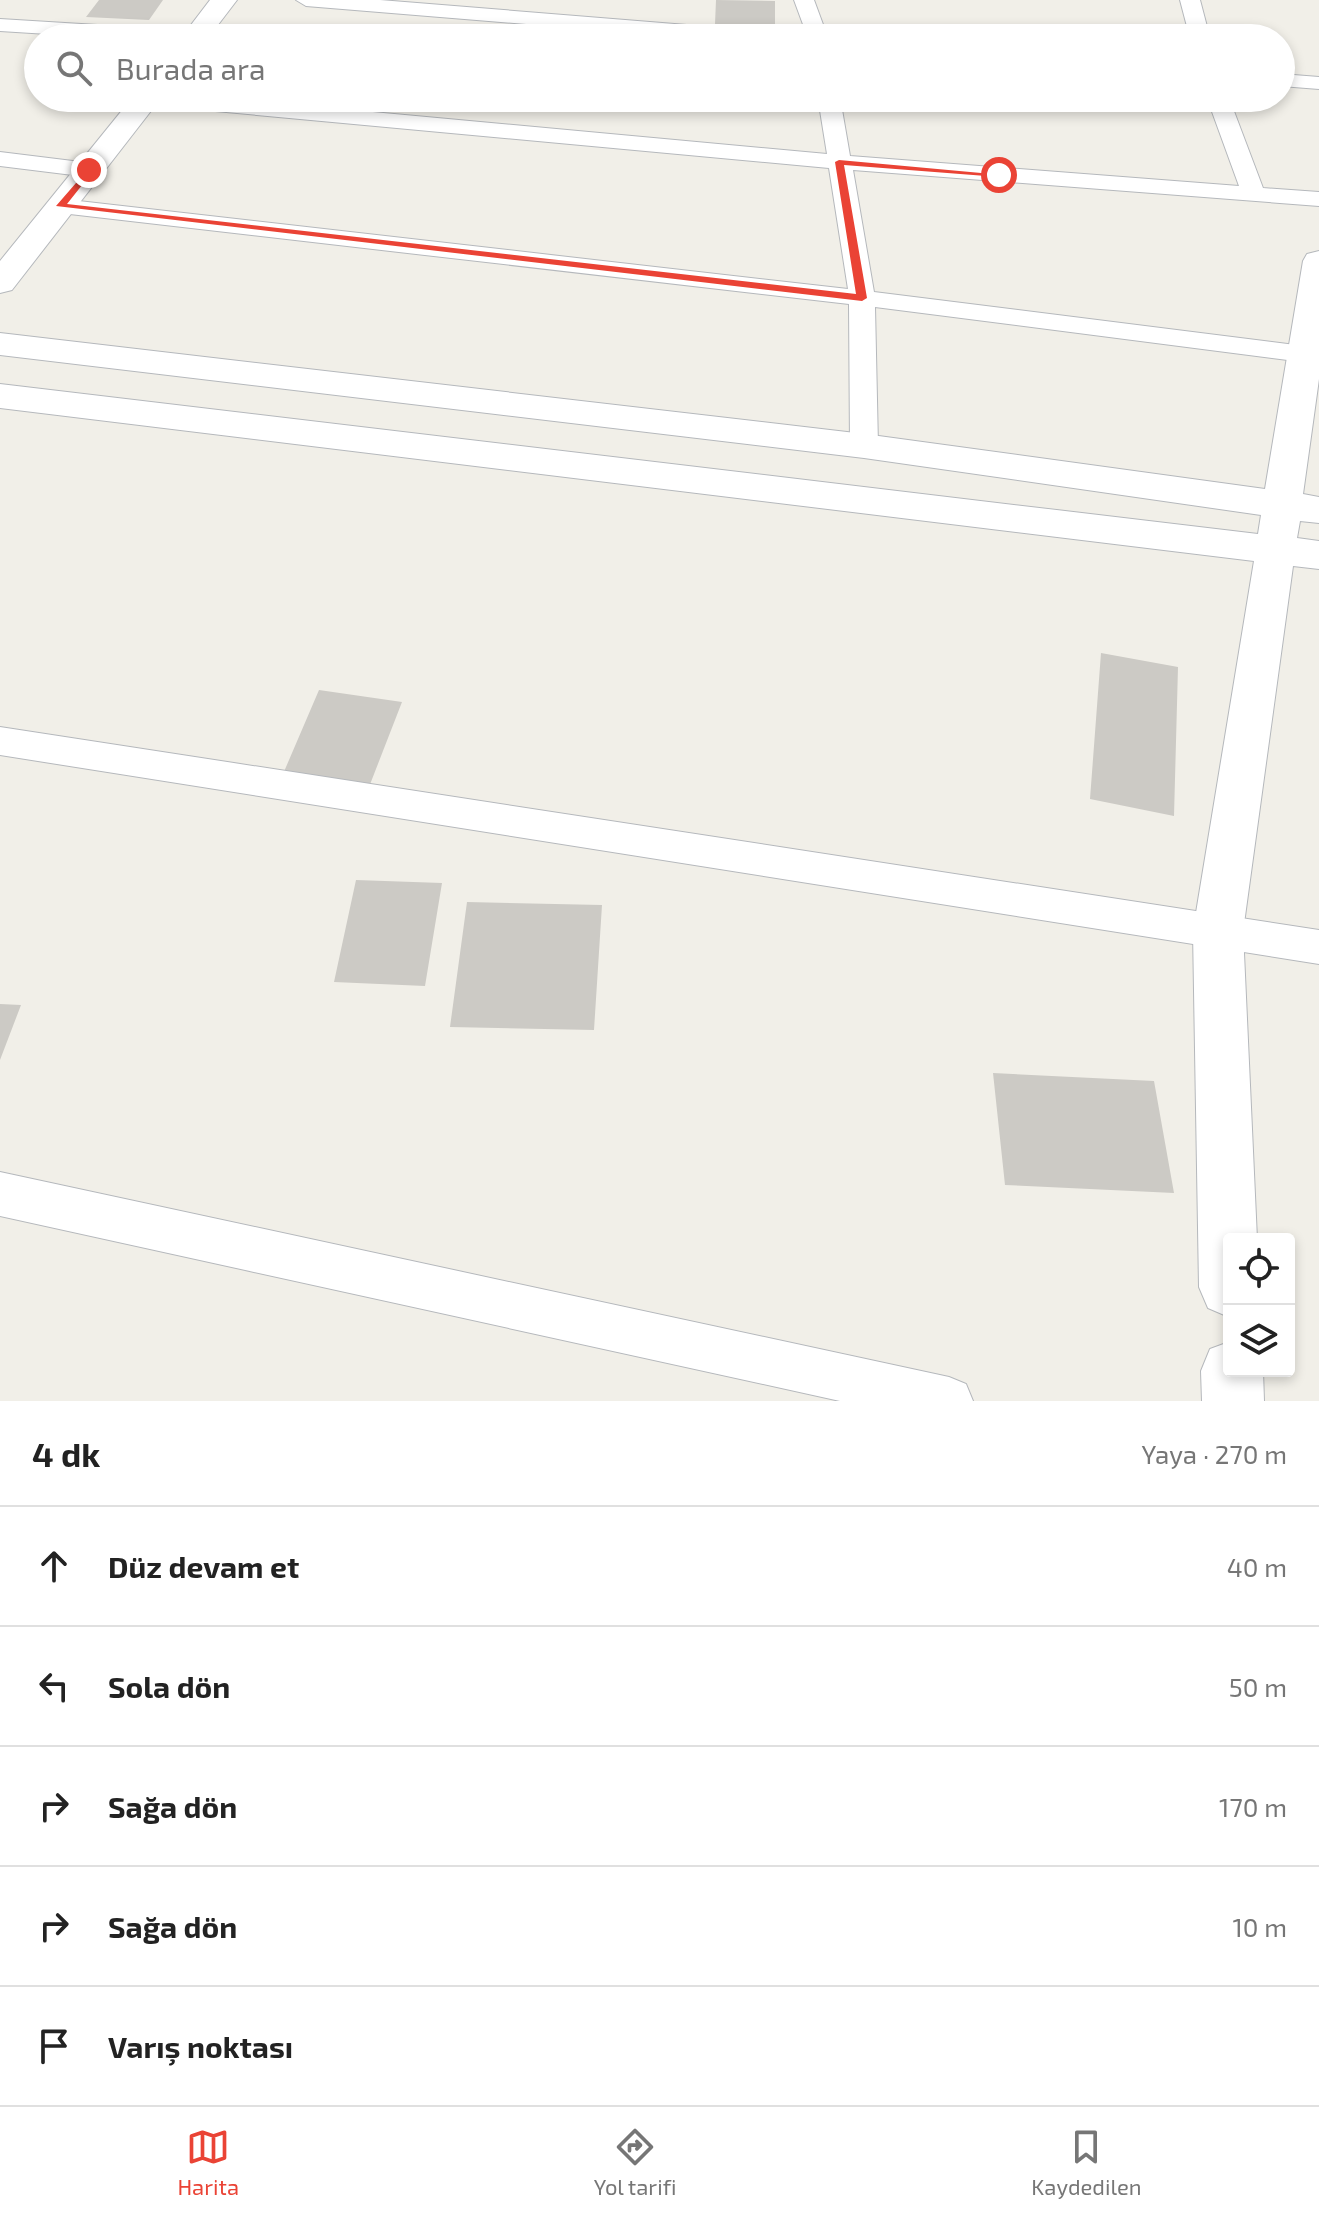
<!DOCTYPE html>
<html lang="tr">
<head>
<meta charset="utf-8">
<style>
  :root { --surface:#fff; --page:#f6f6f6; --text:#222; --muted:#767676; --line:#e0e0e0; --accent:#ea4335 }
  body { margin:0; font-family:"Exo 2",sans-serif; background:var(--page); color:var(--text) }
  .controls { position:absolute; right:24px; bottom:24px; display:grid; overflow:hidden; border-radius:8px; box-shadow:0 4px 12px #0003 }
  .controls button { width:72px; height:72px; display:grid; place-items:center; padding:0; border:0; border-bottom:2px solid var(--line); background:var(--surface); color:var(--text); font:40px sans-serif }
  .stop { position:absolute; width:24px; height:24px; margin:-18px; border:6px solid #ea4335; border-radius:50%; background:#fff }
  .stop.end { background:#ea4335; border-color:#fff; box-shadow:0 2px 8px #0008 }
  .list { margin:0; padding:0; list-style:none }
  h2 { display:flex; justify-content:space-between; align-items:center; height:104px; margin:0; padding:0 32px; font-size:34px }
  h2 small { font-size:26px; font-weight:400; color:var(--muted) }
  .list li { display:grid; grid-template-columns:52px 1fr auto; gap:24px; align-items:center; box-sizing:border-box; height:120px; padding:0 32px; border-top:2px solid var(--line) }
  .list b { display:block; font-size:30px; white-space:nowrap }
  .list em { font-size:26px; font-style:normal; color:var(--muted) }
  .icon { flex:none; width:44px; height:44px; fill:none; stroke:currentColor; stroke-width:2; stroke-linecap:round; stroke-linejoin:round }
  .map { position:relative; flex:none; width:1319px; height:1401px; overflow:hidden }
  .search { position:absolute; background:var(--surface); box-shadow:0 4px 12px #0003; left:24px; right:24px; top:24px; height:88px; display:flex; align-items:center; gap:20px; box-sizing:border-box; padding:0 28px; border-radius:44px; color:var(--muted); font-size:30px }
  .sheet { height:704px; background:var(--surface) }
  nav { display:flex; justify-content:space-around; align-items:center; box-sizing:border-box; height:112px; border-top:2px solid var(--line); background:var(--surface); font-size:22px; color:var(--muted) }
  nav a { display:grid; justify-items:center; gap:4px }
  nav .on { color:var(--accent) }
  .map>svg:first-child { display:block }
  .building { fill:#cccac5 }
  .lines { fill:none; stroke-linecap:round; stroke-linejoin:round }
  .minor-casing { stroke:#b5b8bc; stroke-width:2 }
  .tertiary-casing { stroke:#b5b8bc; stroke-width:2 }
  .minor { fill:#fff; fill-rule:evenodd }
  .tertiary { fill:#fff; fill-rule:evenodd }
  .route { fill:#ea4335 }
</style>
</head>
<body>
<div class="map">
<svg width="1319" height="1401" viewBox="0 0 1319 1401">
  <rect width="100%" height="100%" fill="#f1efe8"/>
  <path class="building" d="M99,0H163L149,20L86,17Z
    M716,0L775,1V25L715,24Z
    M51,98H104L96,106Z
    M1101,653L1178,667L1174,816L1090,799Z
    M319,690L402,702L369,787L283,774Z
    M356,880L442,883L425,986L334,982Z
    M467,902L602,905L594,1030L450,1027Z
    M0,1004L21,1005L0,1060Z
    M993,1073L1154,1081L1174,1193L1005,1185Z"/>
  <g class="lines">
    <defs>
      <path id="minor" d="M296,0H380L773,32L783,38H697L306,6Z
        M794,0H814L828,38H808Z
        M1180,0H1200L1210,38H1190Z
        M0,19L195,31L205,37L111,38L0,31Z
        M1281,74L1319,77V89L1281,86Z
        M139,98H221L827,154L818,98H840L850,156L1239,186L1207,98H1229L1263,188L1319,192V206L853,170L874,292L1319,348V364L875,307L878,446L874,453H854L850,446L849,304L61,213L49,206L61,199L848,289L829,168L150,105Z
        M0,152L89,163L101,170L89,177L0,166Z
        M0,727L1319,930V964L0,755Z
        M0,1172L949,1377L966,1384L973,1401H840L0,1216Z"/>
      <path id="tertiary" d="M210,0H237L208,38H181Z
        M132,98H161L12,290L0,293V261Z
        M1319,251V379L1303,494L1319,497V523L1300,521L1297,538L1319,541V569L1293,566L1243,931L1257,1239H1229V1317L1208,1308L1199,1287L1193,931L1254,561L0,408V384L1258,534L1261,515L864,458L0,355V333L864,434L1265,489L1303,261L1307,254Z
        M1229,1342V1371H1263L1264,1401H1202L1201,1371L1210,1349Z"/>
    </defs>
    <use href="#minor" class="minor-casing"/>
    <use href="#tertiary" class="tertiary-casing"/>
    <use href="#minor" class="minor"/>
    <use href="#tertiary" class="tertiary"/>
  </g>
  <path class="route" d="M839,160L1003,175L999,177L844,165L867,298L862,301L56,206L89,168L94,170L67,204L856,294L835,162Z"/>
</svg>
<div class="controls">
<button><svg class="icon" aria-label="locate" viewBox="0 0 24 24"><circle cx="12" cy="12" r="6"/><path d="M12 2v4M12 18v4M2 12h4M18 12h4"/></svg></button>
<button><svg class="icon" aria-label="layers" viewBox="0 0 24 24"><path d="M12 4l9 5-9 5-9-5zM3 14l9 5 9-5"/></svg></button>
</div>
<div class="stop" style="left:999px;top:175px"></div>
<div class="stop end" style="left:89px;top:170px"></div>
<div class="search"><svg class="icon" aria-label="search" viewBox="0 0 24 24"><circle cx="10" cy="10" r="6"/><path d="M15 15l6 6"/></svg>Burada ara</div>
</div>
<section class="sheet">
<h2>4 dk<small>Yaya · 270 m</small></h2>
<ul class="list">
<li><svg class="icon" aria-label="ahead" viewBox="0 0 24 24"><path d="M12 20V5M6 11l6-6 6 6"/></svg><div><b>Düz devam et</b></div><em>40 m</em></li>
<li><svg class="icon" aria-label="left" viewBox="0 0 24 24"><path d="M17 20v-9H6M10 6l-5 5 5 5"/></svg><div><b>Sola dön</b></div><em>50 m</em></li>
<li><svg class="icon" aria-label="right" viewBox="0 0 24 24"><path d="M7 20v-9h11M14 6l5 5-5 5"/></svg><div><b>Sağa dön</b></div><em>170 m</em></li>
<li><svg class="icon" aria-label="right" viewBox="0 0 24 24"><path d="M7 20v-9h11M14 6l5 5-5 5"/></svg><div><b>Sağa dön</b></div><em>10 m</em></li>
<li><svg class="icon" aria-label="arrive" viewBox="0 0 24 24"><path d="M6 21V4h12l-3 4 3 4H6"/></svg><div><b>Varış noktası</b></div></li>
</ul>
</section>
<nav>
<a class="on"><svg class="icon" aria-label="map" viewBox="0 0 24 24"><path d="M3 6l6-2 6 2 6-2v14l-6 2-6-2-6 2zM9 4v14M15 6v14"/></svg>Harita</a>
<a><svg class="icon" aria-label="directions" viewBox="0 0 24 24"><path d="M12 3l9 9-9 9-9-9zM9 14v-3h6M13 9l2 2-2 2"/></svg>Yol tarifi</a>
<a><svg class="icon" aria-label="saved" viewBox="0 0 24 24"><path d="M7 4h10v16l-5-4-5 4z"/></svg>Kaydedilen</a>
</nav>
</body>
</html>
